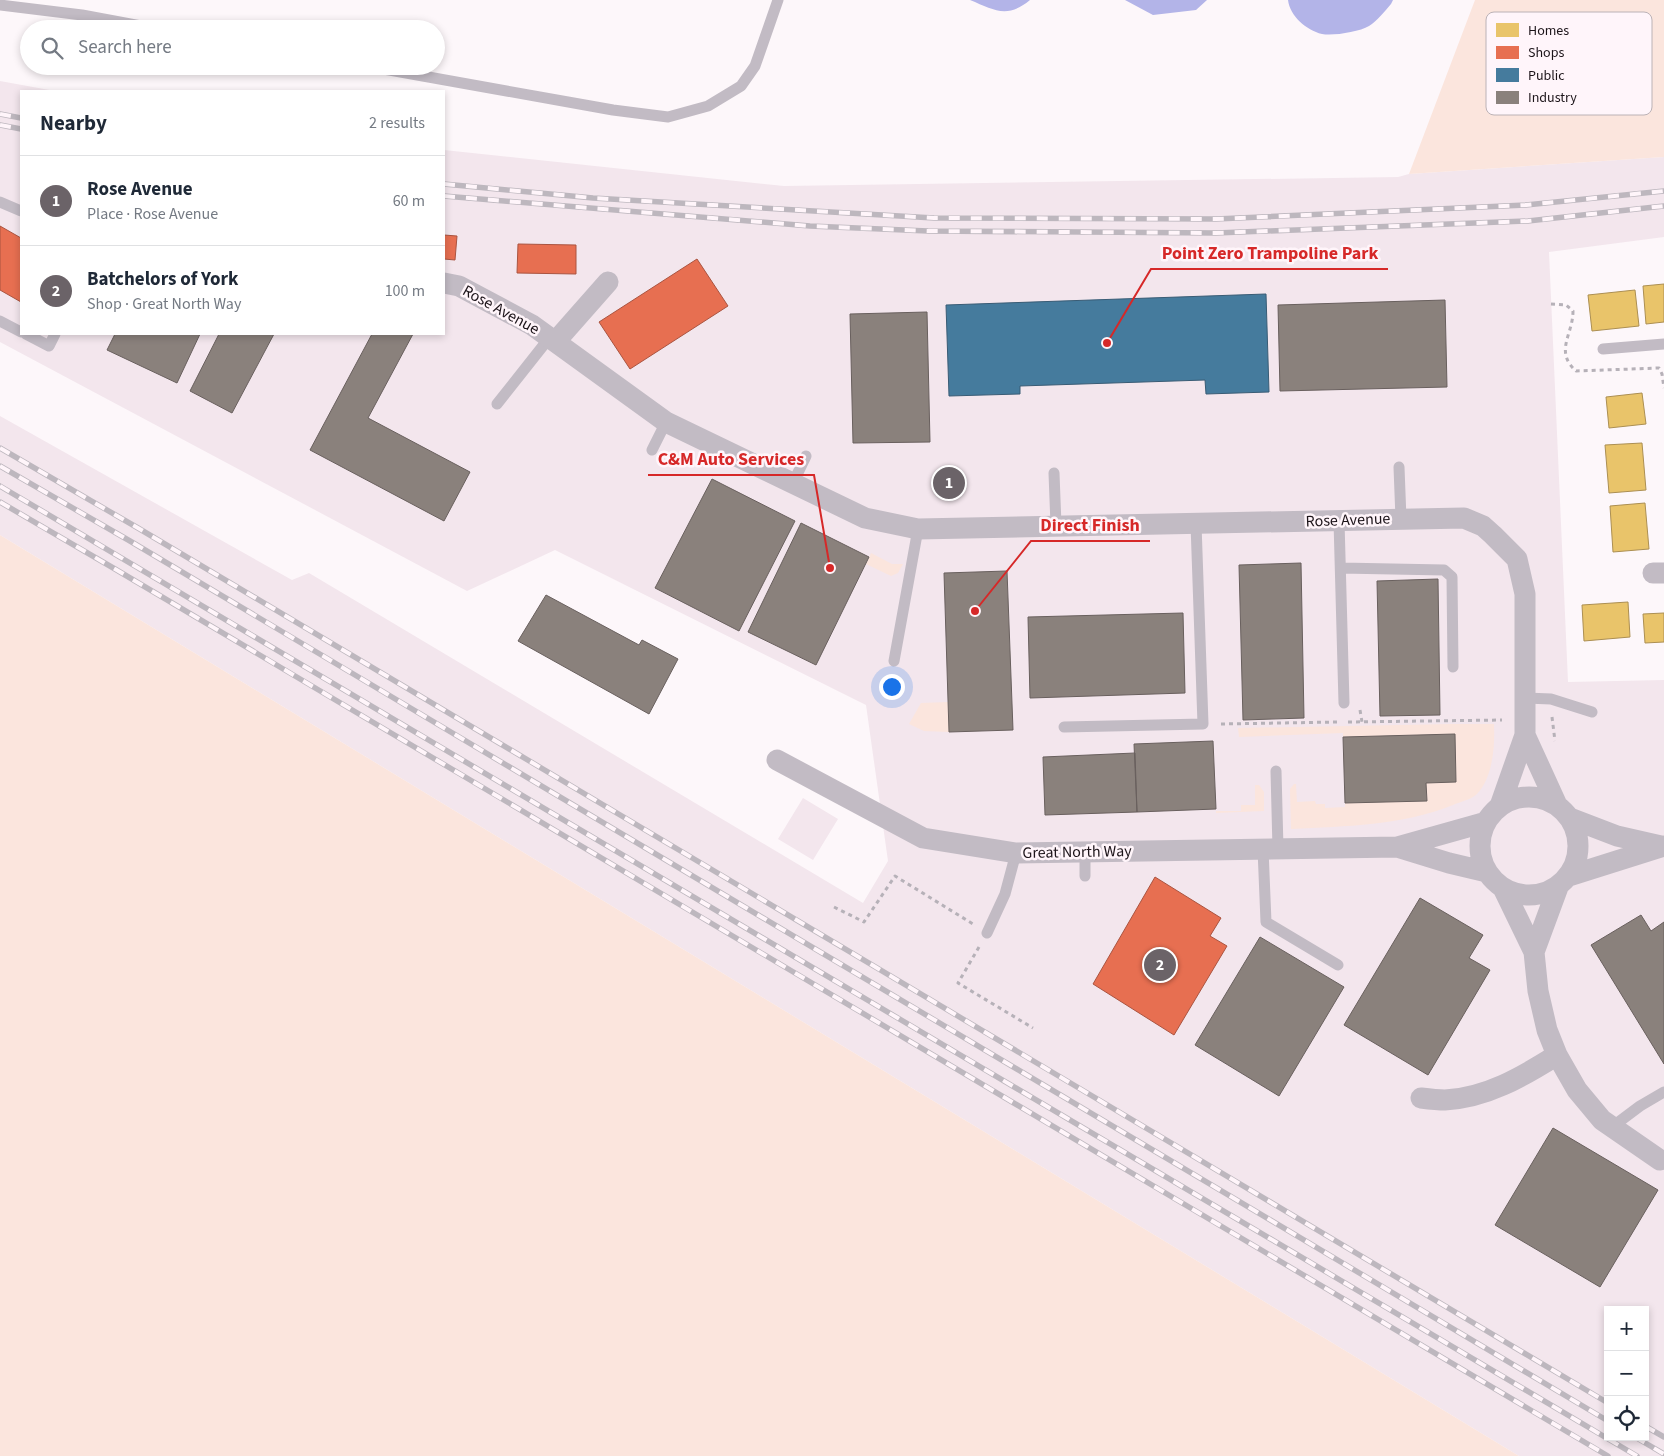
<!DOCTYPE html>
<html lang="en">
<head>
<meta charset="utf-8">
<style>
  :root { --surface:#fff; --page:#f6f6f7; --text:#1f2937; --muted:#747a83; --line:#e0e1e3; --accent:#6b6368 }
  body { margin:0; font-family:"Source Sans 3",sans-serif; background:var(--page); color:var(--text) }
  .controls { position:absolute; right:15px; bottom:15px; display:grid; overflow:hidden; border-radius:0px; box-shadow:0 2px 8px #0003 }
  .controls button { width:45px; height:45px; display:grid; place-items:center; padding:0; border:0; border-bottom:1px solid var(--line); background:var(--surface); color:var(--text); font:25px sans-serif }
  .you { position:absolute; left:891px; top:686px; width:18px; height:18px; margin:-12px; border:4px solid #fff; border-radius:50%; background:#1a73e8; box-shadow:0 0 0 8px #1a73e833 }
  .badge { display:grid; place-items:center; width:32px; height:32px; border-radius:50%; background:var(--accent); color:#fff; font-size:16px; font-weight:700 }
  .pin { position:absolute; translate:-50% -50%; border:2px solid #fff; box-shadow:0 1px 5px #0006 }
  .list { margin:0; padding:0; list-style:none }
  h2 { display:flex; justify-content:space-between; align-items:center; height:65px; margin:0; padding:0 20px; font-size:21px }
  h2 small { font-size:16px; font-weight:400; color:var(--muted) }
  .list li { display:grid; grid-template-columns:32px 1fr auto; gap:15px; align-items:center; box-sizing:border-box; height:90px; padding:0 20px; border-top:1px solid var(--line) }
  .list b { display:block; font-size:19px; white-space:nowrap }
  .list p { margin:0; font-size:16px; white-space:nowrap; color:var(--muted) }
  .list em { font-size:16px; font-style:normal; color:var(--muted) }
  .icon { flex:none; width:28px; height:28px; fill:none; stroke:currentColor; stroke-width:2; stroke-linecap:round; stroke-linejoin:round }
  .map { position:relative; flex:none; width:1664px; height:1456px; overflow:hidden }
  .search { position:absolute; background:var(--surface); box-shadow:0 2px 8px #0003; left:20px; top:20px; width:425px; height:55px; display:flex; align-items:center; gap:12px; box-sizing:border-box; padding:0 18px; border-radius:28px; color:var(--muted); font-size:19px }
  .panel { position:absolute; background:var(--surface); box-shadow:0 2px 8px #0003; left:20px; top:90px; width:425px; height:245px; border-radius:0px }
  .map>svg:first-child { display:block }
  .built { fill:#f3e6ed; fill-rule:evenodd }
  .green { fill:#fbe5dd }
  .water { fill:#b3b4e8 }
  .homes { fill:#e9c46a; stroke:#ac8f52 }
  .shops { fill:#e76f51; stroke:#aa5440 }
  .public { fill:#457b9d; stroke:#395c75 }
  .industry { fill:#8a817c; stroke:#69605e }
  .lines { fill:none; stroke-linecap:round; stroke-linejoin:round }
  .path { stroke:#b6b1b8; stroke-width:3; stroke-dasharray:4 4; stroke-linecap:butt }
  .lane { stroke:#c2bbc4; stroke-width:11 }
  .street { stroke:#c2bbc4; stroke-width:21 }
  .rail-casing { stroke:#bdb7be; stroke-width:5.5 }
  .rail { stroke:#fff5fa; stroke-width:4; stroke-dasharray:11; stroke-linecap:butt }
  .labels { text-anchor:middle; dominant-baseline:central; stroke-width:5; stroke-linejoin:round; paint-order:stroke }
  .street-label { font-size:16px; fill:#1c1419; stroke:#fff5fa }
  .key { fill:#fff5fa; stroke:#bbb2b6; stroke-width:1 }
  .key-label { font-size:14px; fill:#1c1419 }
  .leader { fill:none; stroke:#d62828; stroke-width:2 }
  .callout-dot { fill:#d62828; stroke:#fff5fa; stroke-width:2 }
  .callout-label { font-size:18px; text-anchor:middle; font-weight:bold; fill:#d62828; stroke:#fff5fa; stroke-width:5; stroke-linejoin:round; paint-order:stroke }
</style>
</head>
<body>
<div class="map">
<svg width="1664" height="1456" viewBox="0 0 1664 1456">
  <rect width="100%" height="100%" fill="#fdf7fa"/>
  <path class="built" d="M0,81L55,91H21V334H444V150L784,186L1398,177L1409,174L1664,157V237L1549,252L1568,682L1664,680V1456H1519L0,535V416L292,580L309,573L863,903L888,861L866,705L555,550L467,591L0,342ZM1608,1310H1645V1437H1608Z
    M803,798L838,819L813,860L778,839Z"/>
  <path class="green" d="M1475,0H1664V157L1409,174Z
    M0,535L1519,1456H0Z
    M871,553L892,564H903L898,573L891,576L866,564Z
    M948,702L949,732L924,731L909,724L921,703Z
    M1452,724H1494C1495,746 1493,777 1477,794C1472,799 1460,802 1453,805C1400,826 1347,826 1291,829L1290,789L1294,784H1296L1297,802L1315,801L1316,804H1325V808L1345,807V803L1427,801L1426,783L1456,782L1455,734L1343,737V733L1239,737L1238,728Z
    M1255,785H1259L1264,792V811L1216,813V811H1241V805H1255Z"/>
  <path class="water" d="M970,0H1030C1007,19 994,10 970,0Z
    M1125,0H1207L1196,10L1153,15Z
    M1288,0H1393L1391,4C1385,11 1377,21 1369,26C1359,32 1333,36 1322,34C1306,30 1290,16 1288,0Z"/>
  <path class="homes" d="M1664,284V322L1646,324L1643,286Z
    M1635,290L1639,326L1592,331L1588,295Z
    M1642,393L1646,424L1609,428L1606,397Z
    M1642,443L1646,490L1609,493L1605,445Z
    M1645,503L1649,549L1613,552L1610,506Z
    M1628,602L1630,637L1584,641L1582,605Z
    M1664,613V642L1645,643L1643,614Z"/>
  <path class="shops" d="M0,226L21,238V302L0,290Z
    M444,235L457,236L455,260L444,259Z
    M518,244L576,245V274L517,273Z
    M697,259L728,306L630,369L599,322Z
    M956,474V491H943L942,475Z
    M1155,877L1221,918L1210,936L1227,946L1174,1035L1093,984Z"/>
  <path class="public" d="M1266,294L1269,392L1206,394L1205,380L1020,386V394L949,396L946,305Z"/>
  <path class="industry" d="M1445,300L1447,387L1280,391L1278,305Z
    M927,312L930,442L853,443L850,314Z
    M115,334H200L177,383L107,350Z
    M219,334H274L232,413L190,391Z
    M372,334H413L368,418L470,472L444,521L310,450Z
    M712,479L795,521L739,631L655,588Z
    M801,523L869,557L816,665L748,632Z
    M1301,563L1304,718L1243,720L1239,565Z
    M1007,571L1013,730L949,732L944,573Z
    M1438,579L1440,715L1380,716L1377,581Z
    M546,595L639,645L642,640L678,659L649,714L518,641Z
    M1183,613L1185,693L1030,698L1028,617Z
    M1455,734L1456,782L1426,783L1427,801L1345,803L1343,737Z
    M1213,741L1216,809L1137,812L1134,744Z
    M1135,753L1137,812L1045,815L1043,757Z
    M1420,898L1483,935L1469,958L1490,970L1428,1075L1344,1025Z
    M1641,915L1651,931L1664,922V1064L1591,945Z
    M1260,937L1344,987L1279,1096L1195,1045Z
    M1553,1128L1658,1190L1600,1287L1495,1225Z"/>
  <g class="lines">
    <path class="path" d="M1551,304L1566,305L1573,311C1573,335 1554,351 1576,371L1659,368L1662,374L1664,388
      M1360,710L1362,722
      M1552,717L1555,741
      M1348,722L1502,720
      M1221,724L1339,722
      M834,907L864,922L895,876L973,924
      M979,947L958,983L1033,1028"/>
    <path class="lane" d="M0,5L82,15L157,29
      M367,66L613,110L668,117L708,106L741,86L755,66L778,0
      M0,202L21,211
      M0,321L21,332
      M26,334L49,346L55,334
      M1603,349L1664,344
      M497,404L550,337
      M652,450L666,422
      M1399,467L1401,519
      M1054,473L1056,525
      M793,483L806,456
      M1339,521L1344,703
      M1341,568L1444,570L1452,577L1453,667
      M894,661L918,529
      M1526,698L1551,699L1592,712
      M1064,727L1203,724L1196,524
      M1276,771L1278,849
      M1263,849L1266,922L1338,965
      M1085,876V852
      M987,933L1005,894L1016,853
      M1612,1127L1640,1106L1664,1092"/>
    <path class="street" d="M444,283L459,286L532,325L666,422L865,518L918,529L1464,518L1483,526L1493,535L1517,559L1525,594V735L1500,806
      M556,341L608,282
      M1653,573H1664
      M1525,735L1557,805
      M777,760L923,838L1016,853L1397,847L1486,822
      M1480 846a49 49 0 1 1 98 0a49 49 0 1 1-98 0Z
      M1570,818L1617,836L1661,846
      M1397,847L1449,863L1487,872
      M1569,876L1664,846
      M1503,888L1534,952L1538,991L1547,1030L1557,1055L1577,1090L1602,1120L1660,1160
      M1534,952L1558,887
      M1421,1098C1429,1099 1437,1100 1445,1100C1486,1098 1522,1077 1557,1055"/>
    <defs>
      <path id="rail" d="M0,114L21,118
        M0,125L21,129
        M444,184L593,198L934,218L1216,219L1526,205L1664,191
        M444,196L810,226L928,231L1216,233L1528,221L1664,206
        M0,448L138,528L1608,1403
        M0,466L130,541L1608,1421
        M0,486L1637,1456
        M0,502L115,569L1608,1456
        M1645,1426L1664,1437
        M1635,1437L1664,1454"/>
    </defs>
    <use href="#rail" class="rail-casing"/>
    <use href="#rail" class="rail"/>
  </g>
  <g class="labels">
    <g class="street-label">
      <text transform="translate(501 310) rotate(29)">Rose Avenue</text>
      <text transform="translate(1348 520) rotate(-2)">Rose Avenue</text>
      <text transform="translate(1077 852) rotate(-1)">Great North Way</text>
    </g>
  </g>
  <rect x="1486" y="12" width="166" height="103" rx="8" class="key"/>
  <rect x="1496" y="23" width="23" height="14" fill="#e9c46a"/>
  <rect x="1496" y="46" width="23" height="13" fill="#e76f51"/>
  <rect x="1496" y="68" width="23" height="14" fill="#457b9d"/>
  <rect x="1496" y="91" width="23" height="13" fill="#8a817c"/>
  <g class="key-label">
    <text x="1528" y="35">Homes</text>
    <text x="1528" y="57">Shops</text>
    <text x="1528" y="80">Public</text>
    <text x="1528" y="102">Industry</text>
  </g>
  <path class="leader" d="M1107 343L1151 269H1388M830 568L814 475H648M975 611L1031 541H1150"/>
  <g class="callout-dot">
    <circle cx="1107" cy="343" r="5"/>
    <circle cx="830" cy="568" r="5"/>
    <circle cx="975" cy="611" r="5"/>
  </g>
  <g class="callout-label">
    <text x="1270" y="259">Point Zero Trampoline Park</text>
    <text x="731" y="465">C&amp;M Auto Services</text>
    <text x="1090" y="531">Direct Finish</text>
  </g>
</svg>
<div class="controls">
<button>+</button>
<button>−</button>
<button><svg class="icon" aria-label="locate" viewBox="0 0 24 24"><circle cx="12" cy="12" r="6"/><path d="M12 2v4M12 18v4M2 12h4M18 12h4"/></svg></button>
</div>
<div class="you"></div>
<div class="pin badge" style="left:949px;top:483px">1</div>
<div class="pin badge" style="left:1160px;top:965px">2</div>
<div class="search"><svg class="icon" aria-label="search" viewBox="0 0 24 24"><circle cx="10" cy="10" r="6"/><path d="M15 15l6 6"/></svg>Search here</div>
<section class="panel">
<h2>Nearby<small>2 results</small></h2>
<ul class="list">
<li><span class="badge">1</span><div><b>Rose Avenue</b><p>Place · Rose Avenue</p></div><em>60 m</em></li>
<li><span class="badge">2</span><div><b>Batchelors of York</b><p>Shop · Great North Way</p></div><em>100 m</em></li>
</ul>
</section>
</div>
</body>
</html>
